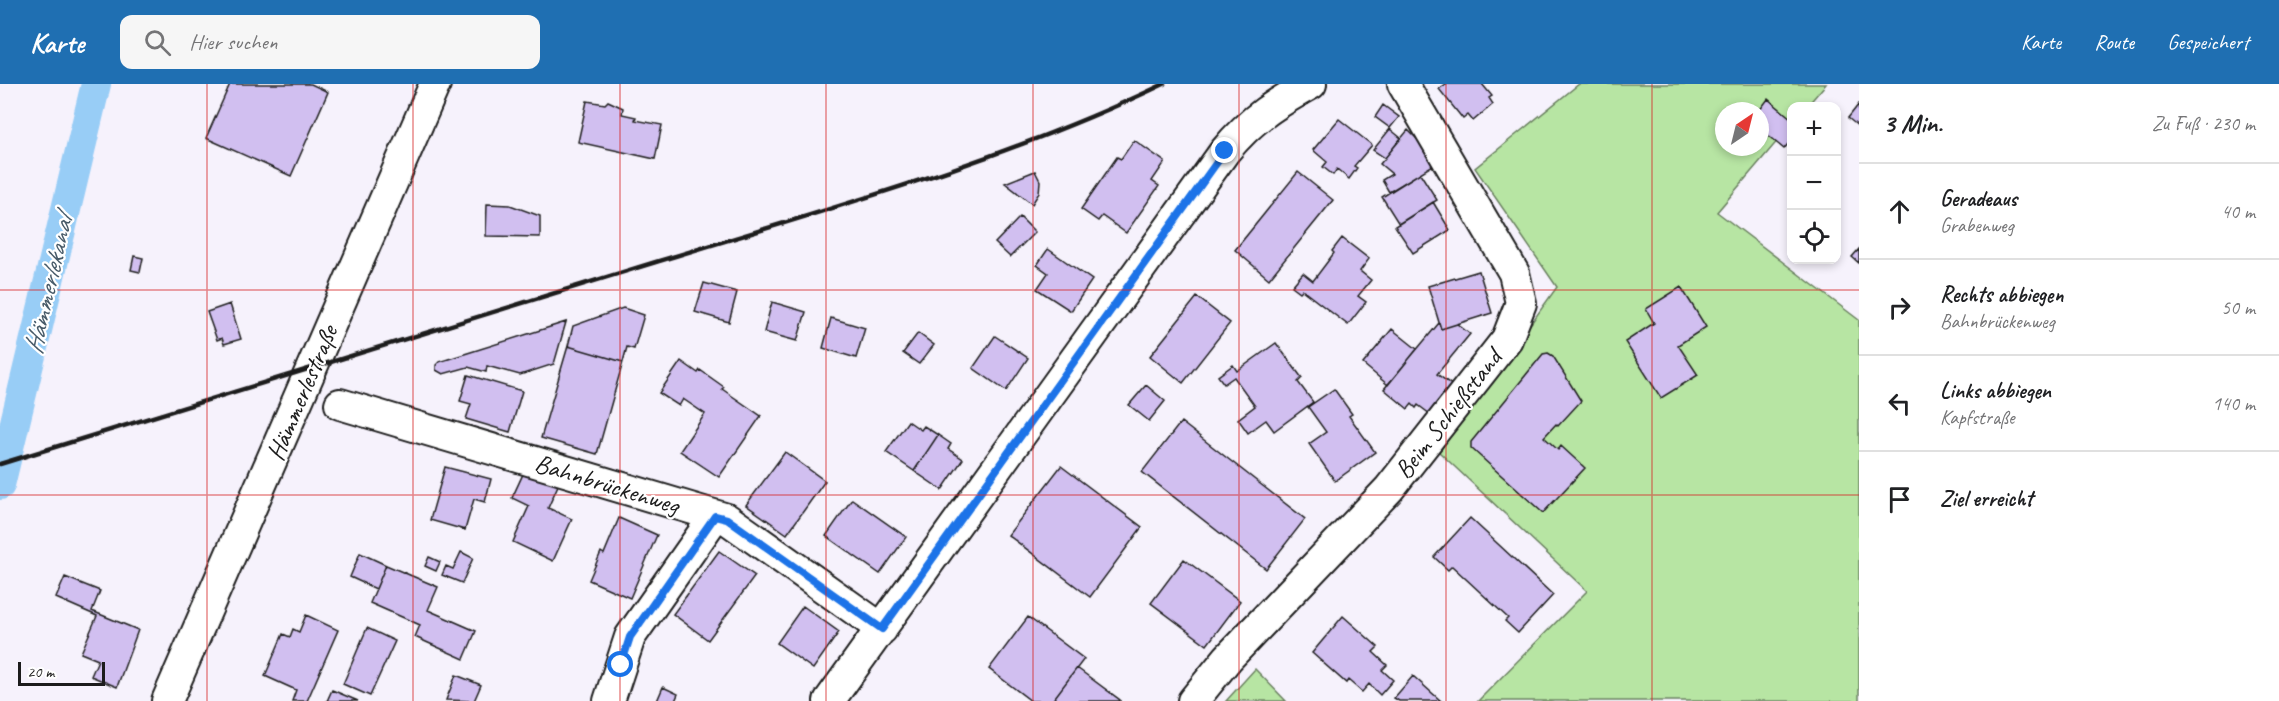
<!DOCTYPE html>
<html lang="de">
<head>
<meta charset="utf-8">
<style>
  :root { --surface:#fff; --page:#f6f6f6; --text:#202124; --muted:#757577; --line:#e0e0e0; --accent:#1f6fb2 }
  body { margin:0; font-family:Caveat,sans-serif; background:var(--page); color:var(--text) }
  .controls { position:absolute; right:18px; top:18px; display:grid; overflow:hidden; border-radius:12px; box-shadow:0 3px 9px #0003 }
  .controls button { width:54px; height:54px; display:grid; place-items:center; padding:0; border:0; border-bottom:2px solid var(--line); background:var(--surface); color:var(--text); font:30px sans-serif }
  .compass { position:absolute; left:1715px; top:18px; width:54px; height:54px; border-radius:50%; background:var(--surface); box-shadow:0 3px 9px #0003; rotate:35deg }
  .scale { position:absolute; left:18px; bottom:15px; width:87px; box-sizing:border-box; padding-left:6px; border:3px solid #1c1c1c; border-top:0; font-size:16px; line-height:21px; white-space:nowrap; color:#1c1c1c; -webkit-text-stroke:4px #fff; paint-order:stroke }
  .stop { position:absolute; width:18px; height:18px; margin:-14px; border:4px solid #1a73e8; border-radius:50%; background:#fff }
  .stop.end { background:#1a73e8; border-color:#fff; box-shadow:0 2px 6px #0008 }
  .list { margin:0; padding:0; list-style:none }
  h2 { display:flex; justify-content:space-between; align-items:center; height:78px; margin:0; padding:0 24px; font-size:26px }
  h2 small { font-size:20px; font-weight:400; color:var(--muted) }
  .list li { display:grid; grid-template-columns:39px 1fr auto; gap:18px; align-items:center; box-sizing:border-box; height:96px; padding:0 24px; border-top:2px solid var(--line) }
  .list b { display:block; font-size:22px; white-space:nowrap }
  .list p { margin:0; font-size:20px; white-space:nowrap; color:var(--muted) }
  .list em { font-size:20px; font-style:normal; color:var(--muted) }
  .icon { flex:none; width:33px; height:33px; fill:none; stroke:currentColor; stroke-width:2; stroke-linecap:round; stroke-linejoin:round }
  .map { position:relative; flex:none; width:1859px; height:617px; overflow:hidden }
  header { display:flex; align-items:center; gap:36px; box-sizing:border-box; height:84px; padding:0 30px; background:var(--accent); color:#fff }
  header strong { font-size:28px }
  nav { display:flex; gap:33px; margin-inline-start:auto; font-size:21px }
  .search { width:420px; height:54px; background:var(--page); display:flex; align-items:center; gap:15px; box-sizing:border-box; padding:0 21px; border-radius:12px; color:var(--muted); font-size:22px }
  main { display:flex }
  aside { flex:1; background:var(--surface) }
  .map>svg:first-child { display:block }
  .green { fill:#b7e5a3; stroke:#6a8060; stroke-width:1.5; fill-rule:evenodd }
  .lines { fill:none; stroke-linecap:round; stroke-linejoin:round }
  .canal { stroke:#98cdf6; stroke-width:30 }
  .building { fill:#d1bff0; stroke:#1c1c1c; stroke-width:1.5 }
  .minor-casing { stroke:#1c1c1c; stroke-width:34 }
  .minor { stroke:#fff; stroke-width:30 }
  .rail { stroke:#1c1c1c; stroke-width:4.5 }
  .route { stroke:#1a73e8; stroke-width:8 }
  .grid { fill:none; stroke:#d62828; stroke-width:1.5; stroke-opacity:0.55 }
  .labels { text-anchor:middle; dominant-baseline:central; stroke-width:4.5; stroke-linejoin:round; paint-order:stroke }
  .street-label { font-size:26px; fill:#1c1c1c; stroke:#fff }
  .water-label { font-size:27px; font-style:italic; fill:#475a68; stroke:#fff }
</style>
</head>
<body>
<header>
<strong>Karte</strong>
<div class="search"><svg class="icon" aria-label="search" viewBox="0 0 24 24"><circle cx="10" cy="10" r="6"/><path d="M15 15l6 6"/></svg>Hier suchen</div>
<nav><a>Karte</a><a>Route</a><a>Gespeichert</a></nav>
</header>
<main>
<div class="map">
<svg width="1859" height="617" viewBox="0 0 1859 617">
  <rect width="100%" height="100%" fill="#f6f2fc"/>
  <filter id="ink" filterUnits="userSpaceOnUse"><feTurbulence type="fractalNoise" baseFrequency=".0167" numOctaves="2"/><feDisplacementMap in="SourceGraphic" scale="12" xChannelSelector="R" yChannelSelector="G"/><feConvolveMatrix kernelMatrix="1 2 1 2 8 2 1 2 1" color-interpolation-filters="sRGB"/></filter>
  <g filter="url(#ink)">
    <path class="green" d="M1579,0H1826L1807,22H1792L1791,41L1717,128L1859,236V617H1478L1587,507L1439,368L1557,203L1475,84ZM1724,27H1760V63H1724Z
      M1255,585L1286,617H1226Z"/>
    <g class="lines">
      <path class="canal" d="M0,401L96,0"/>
    </g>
    <path class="building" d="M230,0H311L328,8L291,92L206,54Z
      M1446,0H1482L1492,12L1489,14L1493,20L1473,37L1468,31L1463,35L1439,5Z
      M1768,15L1792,35V55L1784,65L1760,45L1759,27Z
      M587,17L605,20L608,17L623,24L622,30L636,33L635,36L662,41L655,75L578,58Z
      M1859,20V43L1848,34Z
      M1383,21L1399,33L1390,44L1375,33Z
      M1339,35L1372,61L1354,82L1357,84L1349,95L1337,85L1333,91L1323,83L1327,78L1313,66Z
      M1390,45L1401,54L1385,74L1373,66Z
      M1408,46L1424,62L1435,80L1389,108L1382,96L1392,90L1380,80Z
      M1134,56L1165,78L1152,97L1159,102L1126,149L1102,132L1098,137L1081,125L1117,73L1121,75Z
      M1035,87L1040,97L1039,109L1032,120L1005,99Z
      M1298,88L1333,116L1269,195L1235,166Z
      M1420,89L1437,116L1399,140L1382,113Z
      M1433,118L1450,146L1413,169L1395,142Z
      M487,120L510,121L540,132V153L486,152Z
      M1020,133L1035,148L1010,173L995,159Z
      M1342,154L1369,175L1360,187L1371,196L1358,212L1366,218L1348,241L1302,206L1300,208L1292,202L1303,189L1313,197L1334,169L1332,167Z
      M1048,165L1092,196L1071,227L1037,205L1048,189L1037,181Z
      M1859,165V179L1852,173Z
      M134,172L143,174L140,188L131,186Z
      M1479,187L1492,229L1441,245L1428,202Z
      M704,199L737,208L729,238L695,228Z
      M1681,203L1706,243L1678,261L1698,291L1661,314L1625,258L1654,239L1646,225Z
      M1197,213L1230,239L1183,299L1150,272Z
      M772,218L806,228L797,257L764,248Z
      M230,220L241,255L224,260L222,254L217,256L207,228Z
      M623,224L644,231L634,265L627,263L623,278L568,262L573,242Z
      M831,234L865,244L856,274L823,264Z
      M566,238L554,280L520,291L487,282L486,288L468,283L443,290L436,286V281L439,278Z
      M1439,239L1441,245L1457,240L1470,250L1437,290L1453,302L1430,330L1418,321L1416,324L1412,320L1408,325L1384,305Z
      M1392,245L1417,265L1388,301L1363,280Z
      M918,249L934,261L919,280L903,269Z
      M995,252L1028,274L1006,307L973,284Z
      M1276,259L1302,294L1298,298L1313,318L1274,347L1266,336L1248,349L1238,335L1255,322L1234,293L1224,300L1218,292L1233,281L1237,287Z
      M568,262L623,278L597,370L541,354Z
      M1548,269L1553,272L1581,317L1558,342L1556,340L1544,353L1558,366L1561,362L1585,384L1543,429L1471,364V358L1543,270Z
      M681,277L698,289L700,286L724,303L722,305L761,332L719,393L680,367L705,330L683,315L679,322L659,309Z
      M468,291L522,307L510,348L466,335L471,320L460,317Z
      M1146,301L1165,317L1149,337L1129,321Z
      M1334,305L1352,330L1349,332L1375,368L1335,397L1309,360L1326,348L1308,323Z
      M908,337L921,346L924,342L938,351L914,387L886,368Z
      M1181,338L1305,435L1266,485L1142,388Z
      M938,351L951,360L948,365L963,375L942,406L914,387Z
      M785,368L825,397L787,450L746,421Z
      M1061,382L1142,443L1090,513L1008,451Z
      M445,383L491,395L485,418L474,415L465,446L430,436Z
      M524,388L559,399L548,424L572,435L553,477L513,458L529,422L512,414Z
      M852,415L906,453L880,490L826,452Z
      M619,434L657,451L630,514L589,496L601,468L604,470Z
      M1470,434L1553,511L1518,549L1505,537L1508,534L1452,482L1448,486L1434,473Z
      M719,467L755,492L708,556L673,530Z
      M461,468L473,474L462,499L442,491L446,482L453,485Z
      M360,469L386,481L376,505L350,493Z
      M429,473L440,478L436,487L425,482Z
      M1184,475L1240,517L1207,561L1151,519Z
      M386,481L438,503L428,526L476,547L464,575L415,553L420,541L370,519Z
      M65,493L100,507L92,527L138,546L117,603L91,592L98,576L81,569L97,532L56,514Z
      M803,522L839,548L813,585L777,559Z
      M306,531L338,546L307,617H292L296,606L265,592L283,550L290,553L293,545L299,548Z
      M1343,532L1378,563L1373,568L1387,581L1382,586L1393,596L1380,611L1369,600L1362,608L1348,596L1346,599L1312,569Z
      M1028,533L1084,575L1052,617H1031L989,585Z
      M367,544L395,557L370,612L343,600Z
      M1077,584L1120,616V617H1052Z
      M456,591L481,601L474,617L446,616Z
      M1413,592L1441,617H1399L1394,614Z
      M663,603L678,610L675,617H657Z
      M332,606L358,617H327Z"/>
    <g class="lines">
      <defs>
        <path id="minor" d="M340,320L727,435L882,545
          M167,617L435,0
          M609,617L630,553L715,432
          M829,617L1225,67C1252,34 1275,20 1311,0
          M1193,617L1228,574L1389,405L1507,255L1521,219L1514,189L1403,0"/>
      </defs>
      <use href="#minor" class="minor-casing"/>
      <use href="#minor" class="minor"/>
      <path class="rail" d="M0,380C219,312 439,245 659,177C829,125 1003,77 1164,0"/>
    </g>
  </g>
  <g class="lines" filter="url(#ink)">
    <path class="route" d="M621,581L630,553L715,432L727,435L882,545L1225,67"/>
  </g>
  <path class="grid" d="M207,0V617M413,0V617M620,0V617M826,0V617M1033,0V617M1239,0V617M1446,0V617M1652,0V617M0,206H1859M0,411H1859"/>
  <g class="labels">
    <g class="street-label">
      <text transform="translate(302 309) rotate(-67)">Hämmerlestraße</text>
      <text transform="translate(1448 330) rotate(-52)">Beim Schießstand</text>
      <text transform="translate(607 400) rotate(17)">Bahnbrückenweg</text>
    </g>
    <g class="water-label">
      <text transform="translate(48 201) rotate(-77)">Hämmerlekanal</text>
    </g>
  </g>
</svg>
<div class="controls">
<button>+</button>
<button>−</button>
<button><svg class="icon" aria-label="locate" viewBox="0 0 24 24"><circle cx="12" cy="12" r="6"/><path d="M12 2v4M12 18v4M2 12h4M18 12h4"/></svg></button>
</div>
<svg class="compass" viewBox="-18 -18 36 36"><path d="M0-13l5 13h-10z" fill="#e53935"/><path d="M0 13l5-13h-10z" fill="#757577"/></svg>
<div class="scale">20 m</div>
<div class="stop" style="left:621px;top:581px"></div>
<div class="stop end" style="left:1225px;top:67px"></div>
</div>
<aside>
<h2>3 Min.<small>Zu Fuß · 230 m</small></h2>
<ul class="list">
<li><svg class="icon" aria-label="ahead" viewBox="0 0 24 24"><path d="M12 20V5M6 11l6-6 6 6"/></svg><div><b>Geradeaus</b><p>Grabenweg</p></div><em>40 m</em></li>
<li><svg class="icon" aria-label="right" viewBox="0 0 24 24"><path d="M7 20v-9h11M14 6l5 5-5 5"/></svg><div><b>Rechts abbiegen</b><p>Bahnbrückenweg</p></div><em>50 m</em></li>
<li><svg class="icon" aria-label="left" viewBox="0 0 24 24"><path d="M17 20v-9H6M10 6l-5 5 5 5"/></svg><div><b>Links abbiegen</b><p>Kapfstraße</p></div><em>140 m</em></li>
<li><svg class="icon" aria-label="arrive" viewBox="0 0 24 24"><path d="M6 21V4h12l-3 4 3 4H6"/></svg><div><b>Ziel erreicht</b></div></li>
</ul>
</aside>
</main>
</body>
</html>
